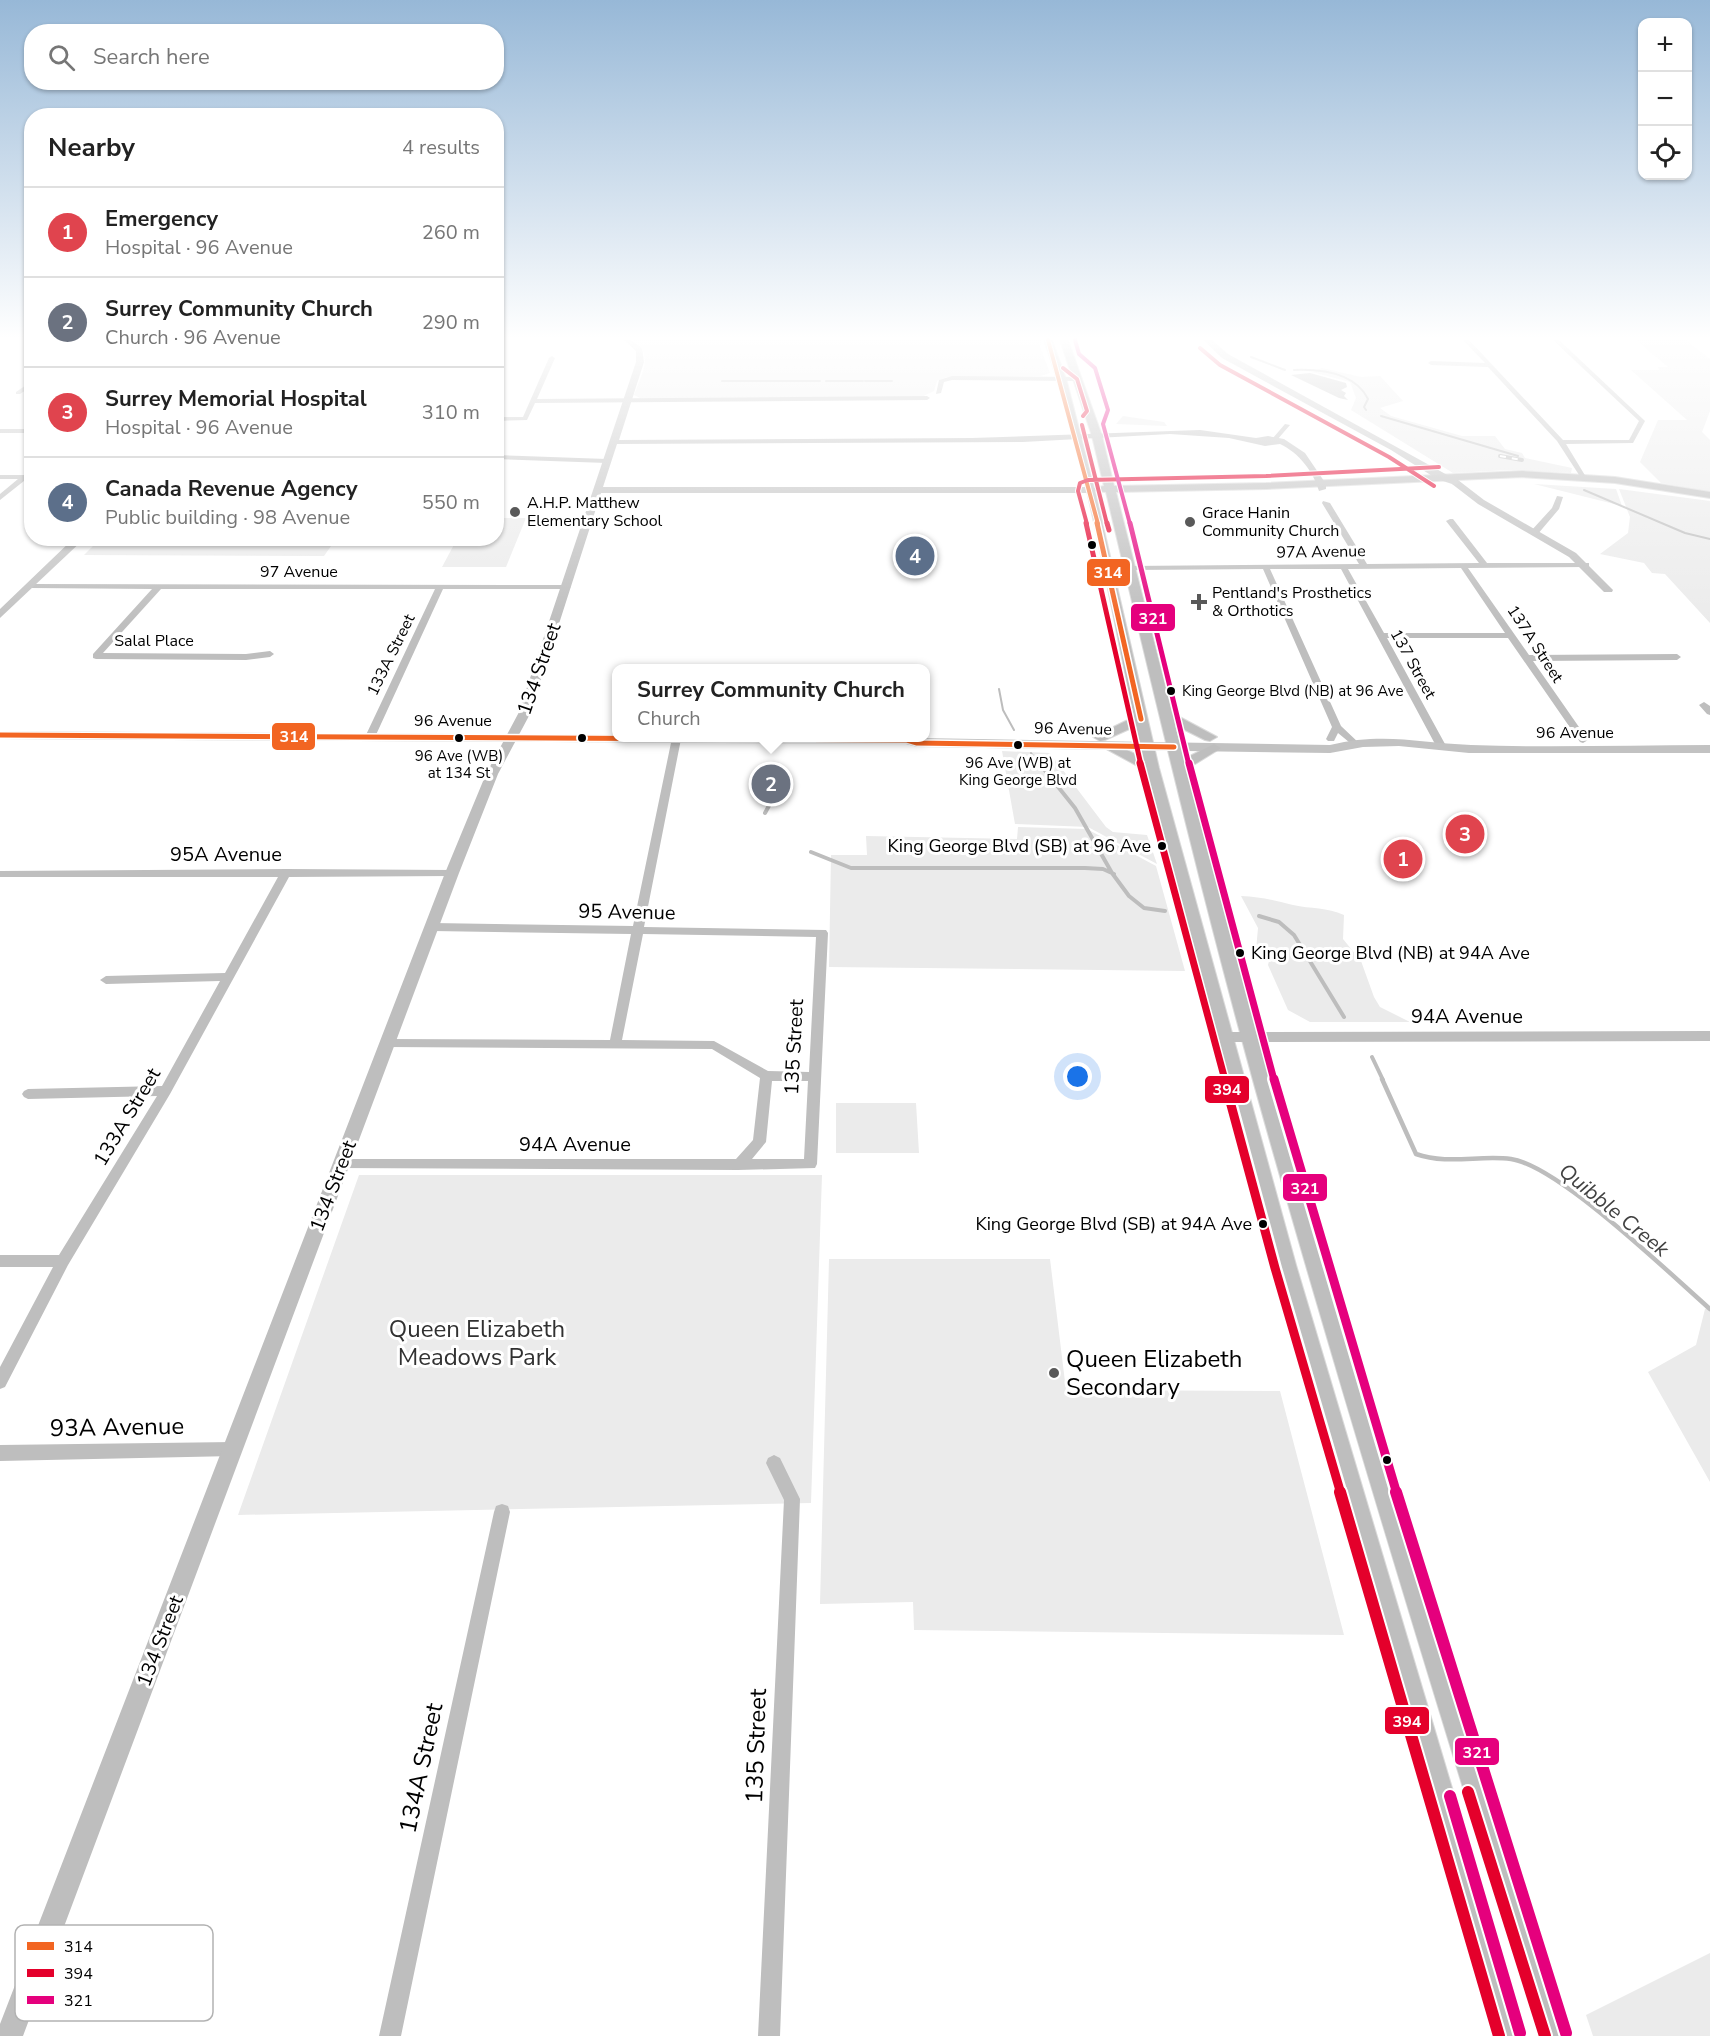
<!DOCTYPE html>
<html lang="en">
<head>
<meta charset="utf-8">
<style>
  :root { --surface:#fff; --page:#f2f2f2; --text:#222; --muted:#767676; --line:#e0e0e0; --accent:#595959 }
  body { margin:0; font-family:"Nunito Sans",sans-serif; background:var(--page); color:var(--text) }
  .controls { position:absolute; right:18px; top:18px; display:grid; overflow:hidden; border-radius:12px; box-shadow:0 2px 4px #0004 }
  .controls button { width:54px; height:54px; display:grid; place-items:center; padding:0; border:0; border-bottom:2px solid var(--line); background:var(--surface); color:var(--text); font:30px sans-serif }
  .you { position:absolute; left:1078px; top:1077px; width:21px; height:21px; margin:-15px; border:4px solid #fff; border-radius:50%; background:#1a73e8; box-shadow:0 0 0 9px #1a73e833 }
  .badge { display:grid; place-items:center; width:39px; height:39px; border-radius:50%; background:var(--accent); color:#fff; font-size:20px; font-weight:700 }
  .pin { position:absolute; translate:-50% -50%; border:3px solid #fff; box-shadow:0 2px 6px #0006 }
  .popup { position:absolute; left:612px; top:664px; width:318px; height:78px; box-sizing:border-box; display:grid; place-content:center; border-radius:12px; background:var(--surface); filter:drop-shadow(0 2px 4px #0005); font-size:20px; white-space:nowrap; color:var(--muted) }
  .popup b { font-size:22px; color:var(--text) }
  .popup::after { content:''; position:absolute; left:50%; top:100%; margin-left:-12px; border:12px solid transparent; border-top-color:var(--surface) }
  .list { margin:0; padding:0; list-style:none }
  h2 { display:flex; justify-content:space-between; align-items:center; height:78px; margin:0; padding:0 24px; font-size:26px }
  h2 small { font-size:20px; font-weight:400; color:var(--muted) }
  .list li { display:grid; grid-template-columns:39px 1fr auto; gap:18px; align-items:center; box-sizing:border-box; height:90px; padding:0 24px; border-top:2px solid var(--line) }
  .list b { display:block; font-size:22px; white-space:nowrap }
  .list p { margin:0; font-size:20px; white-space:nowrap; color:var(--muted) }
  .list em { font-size:20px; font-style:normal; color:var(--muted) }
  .icon { flex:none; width:33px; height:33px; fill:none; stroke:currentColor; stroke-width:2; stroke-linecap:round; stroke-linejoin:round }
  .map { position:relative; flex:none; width:1710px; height:2036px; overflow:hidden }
  .search { position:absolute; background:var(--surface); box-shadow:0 2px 4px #0004; left:24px; top:24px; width:480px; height:66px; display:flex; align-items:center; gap:15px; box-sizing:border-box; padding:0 21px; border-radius:24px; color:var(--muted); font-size:22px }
  .panel { position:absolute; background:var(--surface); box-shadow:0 2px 4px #0004; left:24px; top:108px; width:480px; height:438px; border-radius:24px }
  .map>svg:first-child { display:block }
  .green { fill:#ebebeb }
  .water { fill:#bdbdbd }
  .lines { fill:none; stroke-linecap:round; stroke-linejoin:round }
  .stream-far2 { stroke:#bdbdbd; stroke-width:2 }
  .stream-far1 { stroke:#bdbdbd; stroke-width:4 }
  .stream { stroke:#bdbdbd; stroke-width:4.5 }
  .primary-casing { stroke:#dbdbdb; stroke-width:2 }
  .minor { fill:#bebebe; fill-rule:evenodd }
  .tertiary { fill:#bebebe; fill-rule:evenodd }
  .secondary { fill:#c2c2c2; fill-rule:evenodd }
  .primary { fill:#bebebe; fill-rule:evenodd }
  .rail-casing { stroke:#bebebe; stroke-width:4 }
  .rail { stroke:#fff; stroke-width:2; stroke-dasharray:6; stroke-linecap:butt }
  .bus-1-far1-casing { stroke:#fff; stroke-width:6 }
  .bus-1-casing { stroke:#fff; stroke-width:8 }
  .bus-2-far4-casing { stroke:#fff; stroke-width:6 }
  .bus-2-far3-casing { stroke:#fff; stroke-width:8 }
  .bus-2-far2-casing { stroke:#fff; stroke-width:10 }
  .bus-2-far1-casing { stroke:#fff; stroke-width:14 }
  .bus-2-casing { stroke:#fff; stroke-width:16 }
  .bus-3-far4-casing { stroke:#fff; stroke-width:6 }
  .bus-3-far3-casing { stroke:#fff; stroke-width:8 }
  .bus-3-far2-casing { stroke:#fff; stroke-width:10 }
  .bus-3-far1-casing { stroke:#fff; stroke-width:14 }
  .bus-3-casing { stroke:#fff; stroke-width:16 }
  .bus-1-far1 { stroke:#f26522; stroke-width:4 }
  .bus-1 { stroke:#f26522; stroke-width:5 }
  .bus-2-far4 { stroke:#e4002b; stroke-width:4 }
  .bus-2-far3 { stroke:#e4002b; stroke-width:5 }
  .bus-2-far2 { stroke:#e4002b; stroke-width:7 }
  .bus-2-far1 { stroke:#e4002b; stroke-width:9 }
  .bus-2 { stroke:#e4002b; stroke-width:12 }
  .bus-3-far4 { stroke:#e5007d; stroke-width:4 }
  .bus-3-far3 { stroke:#e5007d; stroke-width:5 }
  .bus-3-far2 { stroke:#e5007d; stroke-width:7 }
  .bus-3-far1 { stroke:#e5007d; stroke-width:9 }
  .bus-3 { stroke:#e5007d; stroke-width:12 }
  .poi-dot { fill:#595959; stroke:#fff; stroke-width:2 }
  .bus-dot { fill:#000; stroke:#fff; stroke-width:2 }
  .labels { text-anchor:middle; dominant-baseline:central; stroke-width:6; stroke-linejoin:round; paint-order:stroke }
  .far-bus-label { font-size:15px; fill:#000; stroke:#fff }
  .far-poi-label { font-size:16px; fill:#000; stroke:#fff; text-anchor:start }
  .far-street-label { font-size:16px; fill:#000; stroke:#fff }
  .bus-label { font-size:18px; fill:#000; stroke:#fff; text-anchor:end }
  .street-label { font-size:20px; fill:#000; stroke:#fff }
  .water-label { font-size:21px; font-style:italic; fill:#424242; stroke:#fff }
  .near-park-label { font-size:24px; fill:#313131; stroke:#fff }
  .near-poi-label { font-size:24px; fill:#000; stroke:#fff; text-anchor:start }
  .near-street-label { font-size:24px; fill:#000; stroke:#fff }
  .key { fill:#fff; stroke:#b2b2b2; stroke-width:1.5 }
  .key-label { font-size:16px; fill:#000 }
  .line-badge { stroke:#fff; stroke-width:2 }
  .badge-label { font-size:16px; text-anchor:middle; font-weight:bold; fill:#fff }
</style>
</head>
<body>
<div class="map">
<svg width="1710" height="2036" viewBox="0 0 1710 2036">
  <rect width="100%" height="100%" fill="#fff"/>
  <path class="green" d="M633,340H1041L1040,347L1050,373L1041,376L947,377L937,381L934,391L921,397L640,398L634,395C641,375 655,354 633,340Z
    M1636,340H1686L1710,359V411L1702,432L1710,440V492L1661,483L1640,462L1658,420H1687L1631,370H1659L1658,367H1668Z
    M1322,368L1361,377L1380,376L1403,401L1380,408L1391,416L1462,436H1495L1505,449L1522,453L1525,458L1572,468L1571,473L1510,470L1453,473L1351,410L1356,398L1350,382L1312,372Z
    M1123,416L1164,422L1167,426L1116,424Z
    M1534,484L1616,489L1622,506Z
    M1619,489L1710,501V623L1665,574L1652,573L1644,563L1600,554L1628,533L1630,517Z
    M497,518H526L506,567H442L457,539L496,538Z
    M100,539V538L336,539L324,556L84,555Z
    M1002,751L1050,753L1106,827L1113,832L1147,835L1157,864L1088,827L1015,824Z
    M1018,827L1087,829L1156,866L1185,971L829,967L831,855H867L866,836L1017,839Z
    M1241,896C1261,897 1274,900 1293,905C1311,909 1327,907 1344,915L1343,939L1361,961L1374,997L1380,1007L1410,1022H1310L1288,1010L1268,965L1271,953L1256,950L1258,928Z
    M836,1103H916L919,1153H836Z
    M359,1175H822L811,1503L238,1515Z
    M829,1259H1050L1066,1390L1280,1391L1344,1635L914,1630L913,1602L820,1604Z
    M1710,1308V1482L1648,1372L1696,1345L1705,1309Z
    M1710,1953V2036H1593L1586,2015Z"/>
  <path class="water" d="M1310,373L1346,383L1347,387L1341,390L1346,393L1344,396L1348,400L1339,398L1291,375Z"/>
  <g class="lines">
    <path class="stream-far2" d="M1251,357L1285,370
      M1294,370C1321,369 1355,373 1368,399L1364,407L1366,410
      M722,381H820
      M826,381H863
      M865,381H892
      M1381,416L1518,456
      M1584,490L1685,533L1710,539
      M999,689L1003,710L1014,730
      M1031,753L1040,765"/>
    <path class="stream-far1" d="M1039,763L1075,808L1112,873L1129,896L1144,908L1165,911
      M764,792L763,797L771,802L765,813
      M811,852L851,868H1085L1103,869L1114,874
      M1259,916L1279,922L1294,935L1344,1017
      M1372,1057L1383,1080"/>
    <path class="stream" d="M1382,1079L1416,1154C1448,1165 1479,1155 1511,1159C1559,1166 1670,1274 1710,1309"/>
    <defs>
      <path id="primary" d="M1044,340H1052L1067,382L1094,488L1104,486L1092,436L1060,340H1068L1102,436L1114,486L1266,483L1522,471L1615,477L1710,492V498L1615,483L1522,477L1266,489L1116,492L1172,713L1217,737L1210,741L1205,740L1175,725L1184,759L1214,744L1221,748L1187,769L1291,1145L1427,1587L1572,2036H1540C1448,1741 1357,1446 1272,1148C1210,931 1158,711 1106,492L1095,491L1159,768L1296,1265L1526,2036H1494L1274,1265L1145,770L1101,746L1103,743H1113L1143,758L1136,726L1105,740L1100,741L1093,737L1134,717C1108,592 1086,460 1044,340Z"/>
    </defs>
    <use href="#primary" class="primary-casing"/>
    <path class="minor" d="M26,340H32V347L30,346Z
      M1463,340H1469L1563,440H1629L1639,421L1553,340H1559L1645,421L1633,443L1566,444L1586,477L1581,478L1557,441L1488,367L1431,365L1428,363L1431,361L1485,363Z
      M552,356L555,358L537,399L927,396L930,398L927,400L535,403L527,420L496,421V417H523L549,358Z
      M952,376L1078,377L1081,379L1078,381L952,380L944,382L941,393L936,394L939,380Z
      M32,381V386L20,394H16V392Z
      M1285,424L1290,425L1277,440H1273V438Z
      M0,429H32V433H0Z
      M496,455L607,459L610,461L607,463L496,459Z
      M0,475H26L29,477L0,500V494L18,479H0Z
      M1557,496L1563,497L1559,509L1537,535H1531V531L1552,508Z
      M1323,501L1330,503L1367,564L1479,563L1446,521L1450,519H1453L1487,563H1589V567H1586L1468,568L1529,655L1677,654L1681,657L1677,660L1533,661L1588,740L1583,743L1580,742L1508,638H1387L1445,744L1440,747L1435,744L1341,569H1270L1341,726L1360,744L1355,747L1338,733L1334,741H1328L1326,739L1332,727L1263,569L1130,570L1126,568L1130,566L1359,564L1322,503ZM1461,568L1505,633H1384L1348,569Z
      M28,584L567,585L571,587L567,589H443L375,737L370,740L365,737L435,589H161L103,653L246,654L270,651L274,654L270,657L246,660L96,659L93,658V654L152,589L31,588H28Z
      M1704,702L1710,706V715L1707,714L1699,705Z
      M672,738L681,739L644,927L826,930L828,933L817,1164L815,1168L738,1170L336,1168L334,1164L336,1160L341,1159H736L753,1140L760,1078L712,1049L388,1047L382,1043L388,1039L610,1040L631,934L433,931L427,927L433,923L633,926ZM643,934L816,937L809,1072L768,1071L714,1041L622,1040ZM772,1081H808L804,1159H752L766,1142Z
      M286,869L452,870L457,873L452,876L289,877L170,1094L68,1265L5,1387L0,1389V1367L53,1267H0V1255H59L157,1096L28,1099L24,1097L22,1094L24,1091L28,1089L162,1086L220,981L106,984L100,980L106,976L225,973L278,877H0V871Z
      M234,1442L240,1444L242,1449L240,1454L234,1456L0,1461V1445Z
      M774,1455L780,1458L800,1499L780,2036H758L784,1500L766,1463L768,1458Z
      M502,1504L508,1506L510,1512L401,2036H379L494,1512L496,1506Z"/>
    <path class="tertiary" d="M624,340H631L642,348L644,362L619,440L972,438L1200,430L1256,438L1268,436L1284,439L1305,453L1326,484V489L1319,491C1313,471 1299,453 1280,444L1265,446L1229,438L1170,434L1023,442L617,444L603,487H1088L1092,490L1088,493H601L530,714L498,774L459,873L23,2036H0V2024L445,873L486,774L518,714L636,362V351Z
      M1452,480H1458L1484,500L1576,553L1613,590L1612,592H1604L1569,557L1478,504L1452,484Z
      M1710,1031V1041L1224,1042L1216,1037L1224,1032Z"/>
    <path class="secondary" d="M1203,340H1212L1228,354L1460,482L1455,485L1437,479L1391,450L1222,358Z
      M74,538H85L0,618V609Z
      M0,731L616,735V738H921L1330,745C1384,732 1419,743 1471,745C1551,748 1631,745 1710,745V753H1469L1399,746L1363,747L1330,753L917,747L906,744L0,739Z"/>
    <use href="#primary" class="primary"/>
    <defs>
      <path id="rail" d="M1500,456L1522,460"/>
    </defs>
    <use href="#rail" class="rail-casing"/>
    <use href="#rail" class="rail"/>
    <defs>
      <path id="bus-1-far1" d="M1048,340L1098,524"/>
      <path id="bus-1" d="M1097,523L1141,719
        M0,735L907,740L917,743L1174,747"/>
      <path id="bus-2-far4" d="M1200,348L1220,365L1389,457L1434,486
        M1063,368L1077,379L1087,411L1083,416
        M1082,425L1107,524
        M1087,524L1078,491L1080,483L1088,480L1266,476L1439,467"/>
      <path id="bus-2-far3" d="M1086,523L1141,765
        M1107,523L1109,530"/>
      <path id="bus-2-far2" d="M1140,763L1225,1080"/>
      <path id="bus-2-far1" d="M1224,1079L1275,1268L1341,1494"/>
      <path id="bus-2" d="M1340,1492L1499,2036
        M1468,1792L1545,2036"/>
      <path id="bus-3-far4" d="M1075,340L1079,354L1095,368L1108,410L1103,424L1130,524"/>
      <path id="bus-3-far3" d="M1130,523L1189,765"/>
      <path id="bus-3-far2" d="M1189,763L1274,1080"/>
      <path id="bus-3-far1" d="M1274,1079L1397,1494"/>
      <path id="bus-3" d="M1396,1492L1566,2033
        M1450,1796L1520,2033"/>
    </defs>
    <use href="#bus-1-far1" class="bus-1-far1-casing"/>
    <use href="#bus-1" class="bus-1-casing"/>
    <use href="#bus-2-far4" class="bus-2-far4-casing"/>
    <use href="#bus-2-far3" class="bus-2-far3-casing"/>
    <use href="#bus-2-far2" class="bus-2-far2-casing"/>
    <use href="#bus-2-far1" class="bus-2-far1-casing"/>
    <use href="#bus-2" class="bus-2-casing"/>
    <use href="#bus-3-far4" class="bus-3-far4-casing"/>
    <use href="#bus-3-far3" class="bus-3-far3-casing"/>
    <use href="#bus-3-far2" class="bus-3-far2-casing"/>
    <use href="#bus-3-far1" class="bus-3-far1-casing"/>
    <use href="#bus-3" class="bus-3-casing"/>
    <use href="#bus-1-far1" class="bus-1-far1"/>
    <use href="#bus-1" class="bus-1"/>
    <use href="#bus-2-far4" class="bus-2-far4"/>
    <use href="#bus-2-far3" class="bus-2-far3"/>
    <use href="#bus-2-far2" class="bus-2-far2"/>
    <use href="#bus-2-far1" class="bus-2-far1"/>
    <use href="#bus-2" class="bus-2"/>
    <use href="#bus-3-far4" class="bus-3-far4"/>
    <use href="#bus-3-far3" class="bus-3-far3"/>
    <use href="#bus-3-far2" class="bus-3-far2"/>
    <use href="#bus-3-far1" class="bus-3-far1"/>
    <use href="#bus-3" class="bus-3"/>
  </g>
  <linearGradient id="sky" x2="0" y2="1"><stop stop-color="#97b8d7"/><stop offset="0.54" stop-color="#fff"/><stop offset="1" stop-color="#fff" stop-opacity="0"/></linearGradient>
  <rect width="1710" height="625" fill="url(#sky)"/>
  <g class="poi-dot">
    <circle cx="515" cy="512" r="6"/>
    <circle cx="1190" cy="522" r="6"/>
    <path d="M1196 593h6v6h6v6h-6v6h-6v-6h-6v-6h6z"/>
    <circle cx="1054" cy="1373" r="6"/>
  </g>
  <g class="bus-dot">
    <circle cx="1092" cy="545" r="5"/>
    <circle cx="1171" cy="691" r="5"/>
    <circle cx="459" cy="738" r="5"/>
    <circle cx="582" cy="738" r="5"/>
    <circle cx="1018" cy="745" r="5"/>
    <circle cx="1162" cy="846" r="5"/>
    <circle cx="1240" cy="953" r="5"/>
    <circle cx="1263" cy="1224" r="5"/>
    <circle cx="1387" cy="1460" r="5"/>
  </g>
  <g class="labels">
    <g class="far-bus-label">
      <text x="1182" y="691" text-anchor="start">King George Blvd (NB) at 96 Ave</text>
      <text x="459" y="756">96 Ave (WB)<tspan x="459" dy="17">at 134 St</tspan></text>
      <text x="1018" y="763">96 Ave (WB) at<tspan x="1018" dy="17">King George Blvd</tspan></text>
    </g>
    <g class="far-poi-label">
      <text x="527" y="503">A.H.P. Matthew<tspan x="527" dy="18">Elementary School</tspan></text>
      <text x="1202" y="513">Grace Hanin<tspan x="1202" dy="18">Community Church</tspan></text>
      <text x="1212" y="593">Pentland's Prosthetics<tspan x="1212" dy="18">&amp; Orthotics</tspan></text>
    </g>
    <g class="far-street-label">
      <text transform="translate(1321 552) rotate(-1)">97A Avenue</text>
      <text x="299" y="572">97 Avenue</text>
      <text x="154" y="641">Salal Place</text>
      <text transform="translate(1535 644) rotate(57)">137A Street</text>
      <text transform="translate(391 655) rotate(-64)">133A Street</text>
      <text transform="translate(1413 664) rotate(61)">137 Street</text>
      <text x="453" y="721">96 Avenue</text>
      <text transform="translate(1073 729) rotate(1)">96 Avenue</text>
      <text x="1575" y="733">96 Avenue</text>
    </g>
    <g class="bus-label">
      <text x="1151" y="846">King George Blvd (SB) at 96 Ave</text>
      <text x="1251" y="953" text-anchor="start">King George Blvd (NB) at 94A Ave</text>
      <text x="1252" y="1224">King George Blvd (SB) at 94A Ave</text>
    </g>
    <g class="street-label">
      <text transform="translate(539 669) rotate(-71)">134 Street</text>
      <text x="226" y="854">95A Avenue</text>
      <text transform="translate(627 912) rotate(1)">95 Avenue</text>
      <text x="1467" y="1016">94A Avenue</text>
      <text transform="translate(794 1047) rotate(-87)">135 Street</text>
      <text transform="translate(127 1117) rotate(-59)">133A Street</text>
      <text x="575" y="1144">94A Avenue</text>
      <text transform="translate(333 1186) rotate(-69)">134 Street</text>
      <text transform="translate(160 1641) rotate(-69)">134 Street</text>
    </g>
    <g class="water-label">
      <text transform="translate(1614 1210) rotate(39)">Quibble Creek</text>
    </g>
    <g class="near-park-label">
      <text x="477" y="1329">Queen Elizabeth<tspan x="477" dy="28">Meadows Park</tspan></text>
    </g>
    <g class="near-poi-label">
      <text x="1066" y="1359">Queen Elizabeth<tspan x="1066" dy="28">Secondary</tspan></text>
    </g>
    <g class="near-street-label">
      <text transform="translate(117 1427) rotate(-1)">93A Avenue</text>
      <text transform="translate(756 1746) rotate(-88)">135 Street</text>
      <text transform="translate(421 1768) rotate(-78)">134A Street</text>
    </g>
  </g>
  <rect x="15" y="1925" width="198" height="96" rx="9" class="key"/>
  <rect x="27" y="1942" width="27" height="8" fill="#f26522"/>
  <rect x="27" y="1969" width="27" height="8" fill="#e4002b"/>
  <rect x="27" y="1996" width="27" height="8" fill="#e5007d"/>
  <g class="key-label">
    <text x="64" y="1952">314</text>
    <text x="64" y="1979">394</text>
    <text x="64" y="2006">321</text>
  </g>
  <g class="line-badge">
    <rect x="1086" y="558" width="45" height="29" rx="6" fill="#f26522"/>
    <rect x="1130" y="603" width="46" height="29" rx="6" fill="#e5007d"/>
    <rect x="271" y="722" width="45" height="29" rx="6" fill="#f26522"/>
    <rect x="1204" y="1075" width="46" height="29" rx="6" fill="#e4002b"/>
    <rect x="1282" y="1173" width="46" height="29" rx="6" fill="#e5007d"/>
    <rect x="1384" y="1706" width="46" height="29" rx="6" fill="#e4002b"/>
    <rect x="1454" y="1737" width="46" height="29" rx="6" fill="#e5007d"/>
  </g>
  <g class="badge-label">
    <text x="1108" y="578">314</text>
    <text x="1153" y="624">321</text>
    <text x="294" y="742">314</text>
    <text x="1227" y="1095">394</text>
    <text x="1305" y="1194">321</text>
    <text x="1407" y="1727">394</text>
    <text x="1477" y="1758">321</text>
  </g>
</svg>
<div class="controls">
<button>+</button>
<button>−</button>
<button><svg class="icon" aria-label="locate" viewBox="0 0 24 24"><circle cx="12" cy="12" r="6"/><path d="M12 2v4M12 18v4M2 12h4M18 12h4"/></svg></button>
</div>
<div class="you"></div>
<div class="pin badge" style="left:1403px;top:859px;background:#e0444e">1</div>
<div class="pin badge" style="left:771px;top:784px;background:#6b7280">2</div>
<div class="popup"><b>Surrey Community Church</b>Church</div>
<div class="pin badge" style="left:1465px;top:834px;background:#e0444e">3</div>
<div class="pin badge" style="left:915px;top:556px;background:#5c6f8a">4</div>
<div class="search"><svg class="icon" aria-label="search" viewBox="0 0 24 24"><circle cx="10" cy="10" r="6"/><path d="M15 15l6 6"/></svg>Search here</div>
<section class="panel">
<h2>Nearby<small>4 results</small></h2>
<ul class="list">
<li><span class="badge" style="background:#e0444e">1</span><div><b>Emergency</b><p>Hospital · 96 Avenue</p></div><em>260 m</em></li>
<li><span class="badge" style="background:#6b7280">2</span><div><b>Surrey Community Church</b><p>Church · 96 Avenue</p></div><em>290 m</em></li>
<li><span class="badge" style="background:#e0444e">3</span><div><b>Surrey Memorial Hospital</b><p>Hospital · 96 Avenue</p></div><em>310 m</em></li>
<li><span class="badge" style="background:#5c6f8a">4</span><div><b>Canada Revenue Agency</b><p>Public building · 98 Avenue</p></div><em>550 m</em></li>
</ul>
</section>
</div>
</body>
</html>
